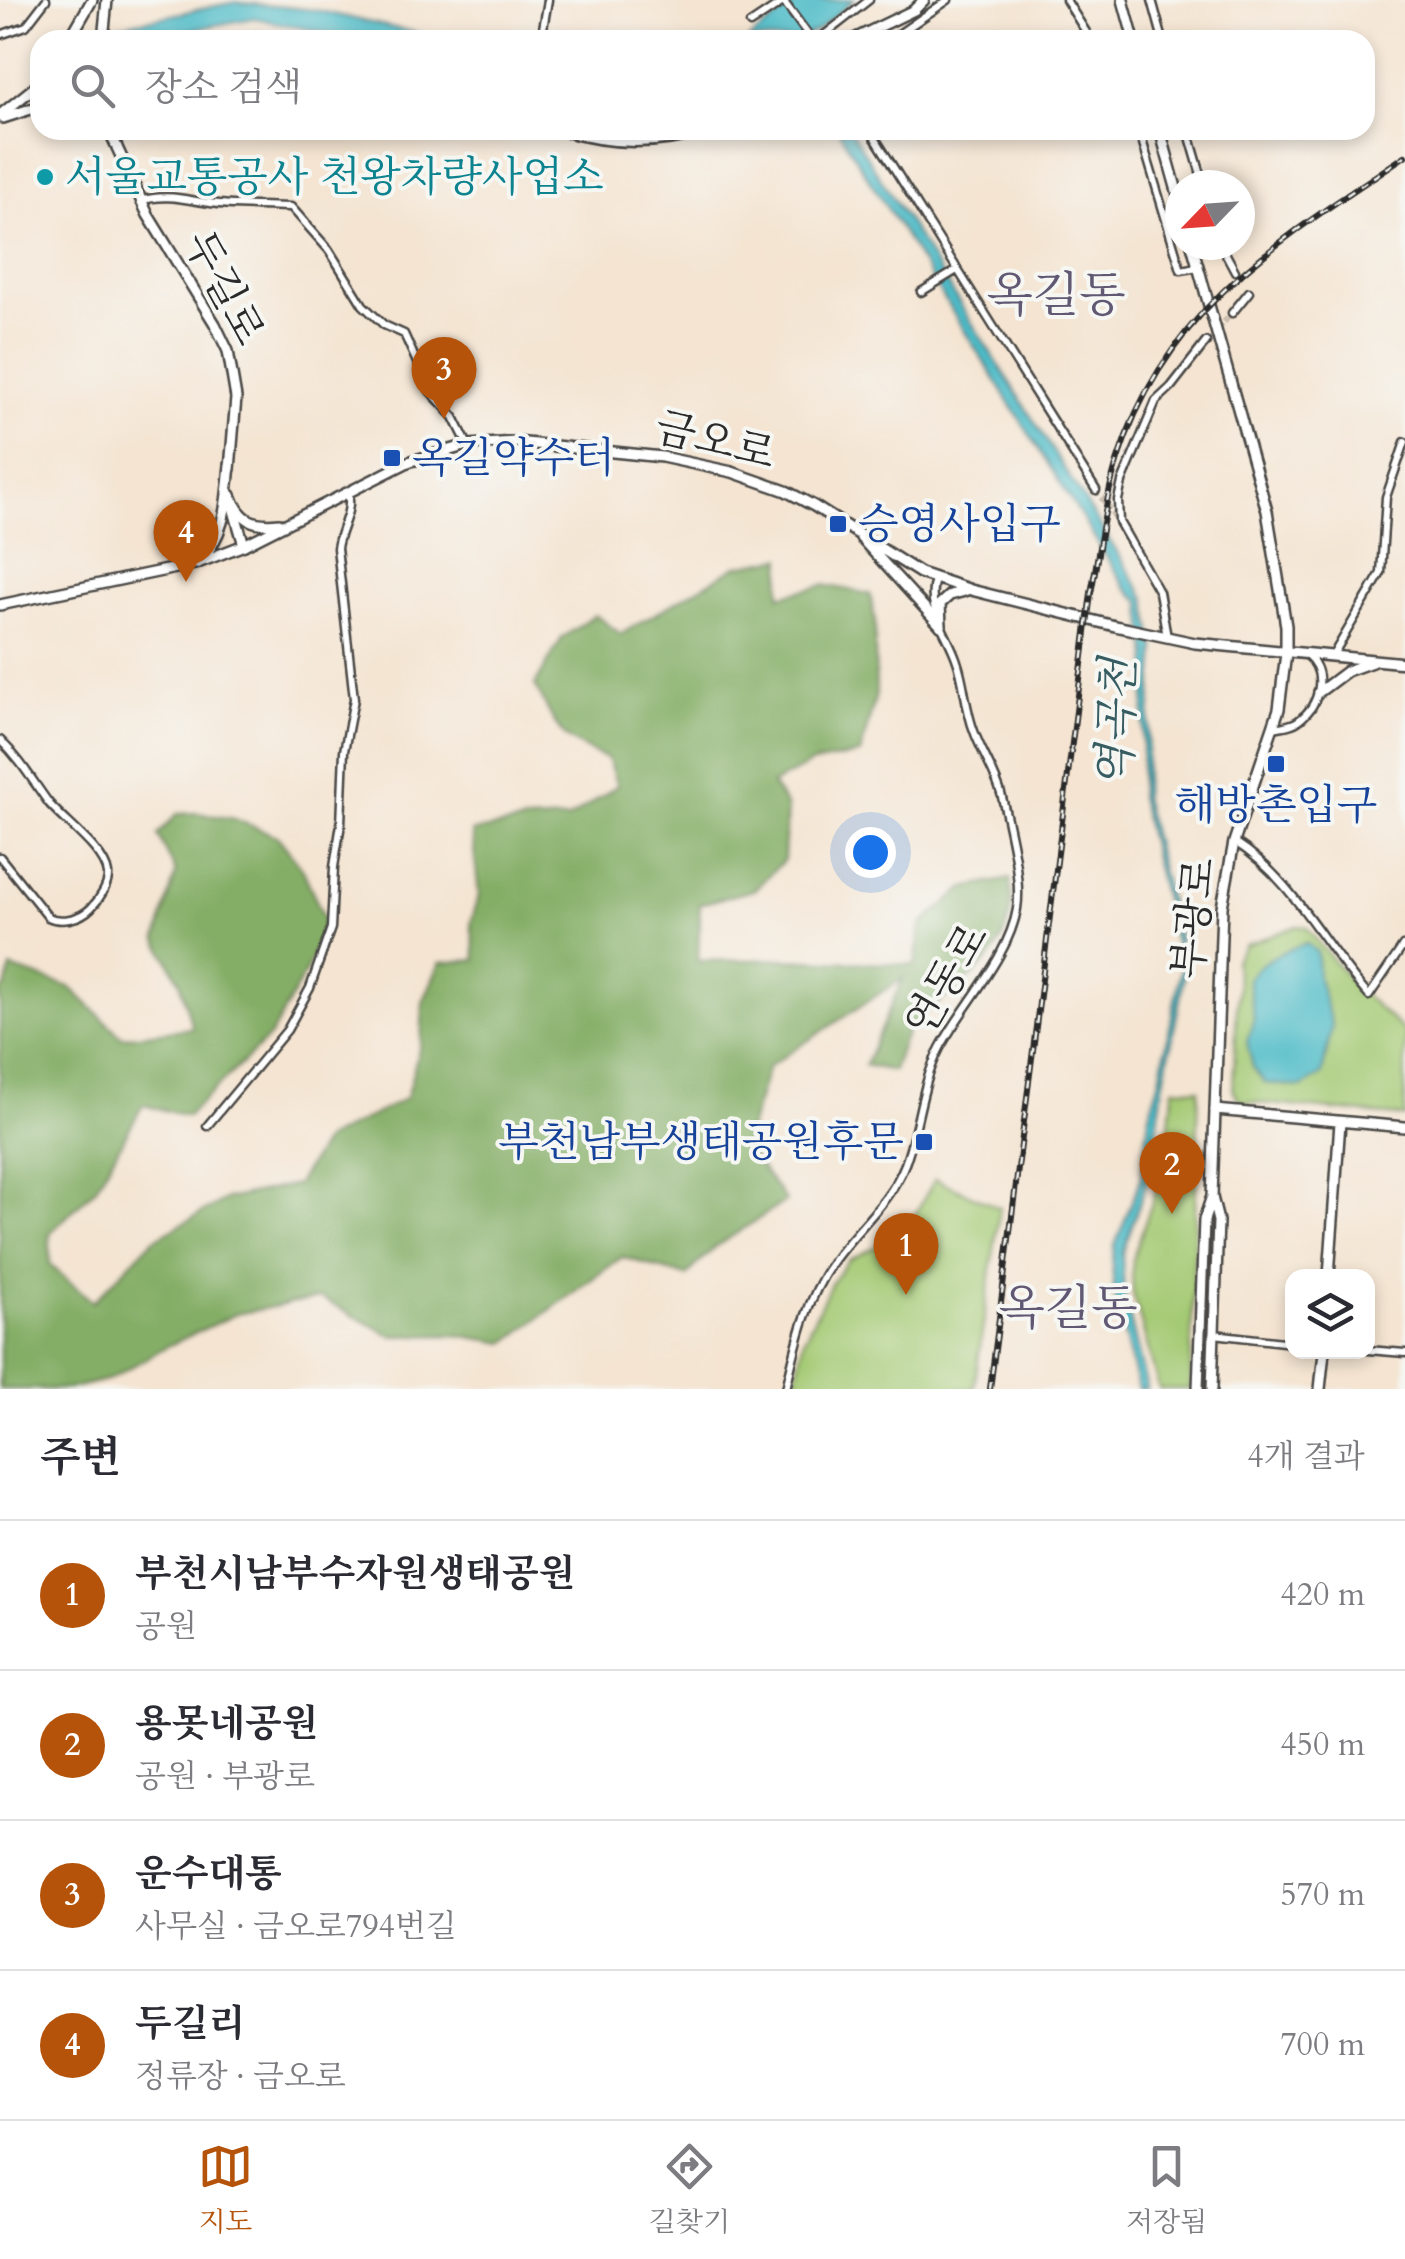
<!DOCTYPE html>
<html lang="ko">
<head>
<meta charset="utf-8">
<style>
  :root { --surface:#fff; --page:#f7f7f7; --text:#2b2b33; --muted:#7c7c81; --line:#e1e1e2; --accent:#b45309 }
  body { margin:0; font-family:Cardo,"Noto Serif KR",serif; background:var(--page); color:var(--text) }
  .controls { position:absolute; right:30px; bottom:30px; display:grid; overflow:hidden; border-radius:20px; box-shadow:0 5px 15px #0003 }
  .controls button { width:90px; height:90px; display:grid; place-items:center; padding:0; border:0; border-bottom:2px solid var(--line); background:var(--surface); color:var(--text); font:50px sans-serif }
  .compass { position:absolute; left:1165px; top:170px; width:90px; height:90px; border-radius:50%; background:var(--surface); box-shadow:0 5px 15px #0003; rotate:245deg }
  .you { position:absolute; left:870px; top:852px; width:35px; height:35px; margin:-25px; border:8px solid #fff; border-radius:50%; background:#1a73e8; box-shadow:0 0 0 15px #1a73e833 }
  .badge { display:grid; place-items:center; width:65px; height:65px; border-radius:50%; background:var(--accent); color:#fff; font-size:32px; font-weight:700 }
  .pin { position:absolute; translate:-50% -82px; filter:drop-shadow(0 2px 5px #0008) }
  .pin::after { content:''; position:absolute; top:52px; width:35px; height:30px; background:inherit; clip-path:polygon(0 0,100% 0,50% 100%) }
  .list { margin:0; padding:0; list-style:none }
  h2 { display:flex; justify-content:space-between; align-items:center; height:130px; margin:0; padding:0 40px; font-size:42px }
  h2 small { font-size:32px; font-weight:400; color:var(--muted) }
  .list li { display:grid; grid-template-columns:65px 1fr auto; gap:30px; align-items:center; box-sizing:border-box; height:150px; padding:0 40px; border-top:2px solid var(--line) }
  .list b { display:block; font-size:38px; white-space:nowrap }
  .list p { margin:0; font-size:32px; white-space:nowrap; color:var(--muted) }
  .list em { font-size:32px; font-style:normal; color:var(--muted) }
  .icon { flex:none; width:55px; height:55px; fill:none; stroke:currentColor; stroke-width:2; stroke-linecap:round; stroke-linejoin:round }
  .map { position:relative; flex:none; width:1405px; height:1389px; overflow:hidden }
  .search { position:absolute; background:var(--surface); box-shadow:0 5px 15px #0003; left:30px; right:30px; top:30px; height:110px; display:flex; align-items:center; gap:25px; box-sizing:border-box; padding:0 35px; border-radius:30px; color:var(--muted); font-size:38px }
  .sheet { height:730px; background:var(--surface) }
  nav { display:flex; justify-content:space-around; align-items:center; box-sizing:border-box; height:140px; border-top:2px solid var(--line); background:var(--surface); font-size:28px; color:var(--muted) }
  nav a { display:grid; justify-items:center; gap:5px }
  nav .on { color:var(--accent) }
  .map>svg:first-child { display:block }
  .green { fill:#a5ca74; stroke:#687a50; stroke-width:2.5 }
  .forest { fill:#84ae66; stroke:#586c48; stroke-width:2.5 }
  .water { fill:#4ebbc7; stroke:#3c7379; stroke-width:2.5 }
  .lines { fill:none; stroke-linecap:round; stroke-linejoin:round }
  .minor-tunnel { stroke:#ccbfb0; stroke-width:6; stroke-dasharray:6 3; stroke-linecap:butt }
  .minor-casing { stroke:#494744; stroke-width:11 }
  .tertiary-casing { stroke:#494744; stroke-width:14 }
  .secondary-casing { stroke:#494744; stroke-width:14 }
  .minor { stroke:#fff; stroke-width:6 }
  .tertiary { stroke:#fff; stroke-width:9 }
  .secondary { stroke:#fff; stroke-width:9 }
  .rail-casing { stroke:#2b2b2b; stroke-width:6 }
  .rail { stroke:#f6f6f2; stroke-width:2.5; stroke-dasharray:8; stroke-linecap:butt }
  .culture-dot { fill:#0f9aa8; stroke:#f6f6f2; stroke-width:4 }
  .transit-dot { fill:#1a4fb4; stroke:#f6f6f2; stroke-width:4 }
  .labels { text-anchor:middle; dominant-baseline:central; stroke-width:8; stroke-linejoin:round; paint-order:stroke }
  .culture-label { font-size:42px; fill:#0d838f; stroke:#f6f6f2; text-anchor:start }
  .street-label { font-size:42px; fill:#2b2b2b; stroke:#f6f6f2 }
  .transit-label { font-size:42px; fill:#164399; stroke:#f6f6f2; text-anchor:start }
  .water-label { font-size:45px; font-style:italic; fill:#375d62; stroke:#f6f6f2 }
  .quarter-label { font-size:48px; fill:#615974; stroke:#f6f6f2 }
</style>
</head>
<body>
<div class="map">
<svg width="1405" height="1389" viewBox="0 0 1405 1389">
  <rect width="100%" height="100%" fill="#f6f6f2"/>
  <filter id="ink" filterUnits="userSpaceOnUse"><feTurbulence type="fractalNoise" baseFrequency=".01" numOctaves="2"/><feDisplacementMap in="SourceGraphic" scale="20" xChannelSelector="R" yChannelSelector="G"/><feConvolveMatrix kernelMatrix="1 2 1 2 8 2 1 2 1" color-interpolation-filters="sRGB"/></filter>
  <filter id="wash" filterUnits="userSpaceOnUse"><feTurbulence type="fractalNoise" baseFrequency=".0048" numOctaves="4" result="noise"/><feDisplacementMap in="SourceGraphic" scale="40" xChannelSelector="R" yChannelSelector="G"/><feGaussianBlur stdDeviation="2.25" result="paint"/><feColorMatrix in="noise" values="0 0 0 0 0 0 0 0 0 0 0 0 0 0 0 0 0 1.4 0 .05"/><feComposite in="paint" operator="in"/></filter>
  <g filter="url(#wash)">
    <rect width="100%" height="100%" fill="#f4e4d1"/>
    <path class="green" d="M1297,926L1306,927L1354,986L1405,1032V1117L1240,1101L1233,1090L1238,984L1235,960L1245,945Z
      M1174,1088L1199,1089L1190,1389H1159L1133,1293L1132,1275L1133,1257L1163,1171Z
      M935,1179L1000,1208L974,1389H794L804,1339L832,1282L848,1260L877,1246L914,1216Z"/>
    <path class="forest" d="M782,558L780,596L824,585L870,594L875,620L876,695L860,754L813,763L772,784L787,807L784,860L754,890L700,904L698,961L785,959L915,965L921,925L965,888L1010,879C1018,941 985,967 941,1001C931,1009 917,1017 910,1027C902,1039 898,1057 893,1071L865,1065L903,978L768,1067L744,1145L786,1201L714,1248L686,1276L622,1257L505,1343L457,1335L392,1336L320,1298L236,1314L167,1346L110,1379L68,1389H0V992L6,987L11,968L70,987L122,1037L192,1028L180,982L157,939L176,872L158,835L177,814L197,813L235,819L277,836L302,868L326,923L307,969L271,1035L187,1116L143,1105L95,1189L50,1233V1265L93,1302L153,1240L227,1199L297,1184L325,1140L406,1098L421,1042L423,1002L440,963L476,960L471,923L479,895L472,832L528,821L568,819L617,786L608,759C556,738 560,732 535,685L562,638L595,615L621,634L737,566Z"/>
    <path class="water" d="M800,0H854L817,31L798,40H748Z
      M235,2L316,10L447,40H360L254,18L137,40H49Z
      M838,130H850L1146,598L1156,651L1143,797L1186,968L1163,1086L1152,1166L1122,1255L1124,1293L1147,1389H1138L1114,1295L1112,1263L1115,1245L1141,1178L1149,1117L1160,1079L1181,968L1139,797L1148,656L1141,602L1126,588Z
      M1306,943L1317,952L1318,979L1332,1025L1322,1075L1301,1087L1265,1083L1253,1067L1247,1042L1254,1018L1248,979C1263,958 1282,952 1306,943Z"/>
  </g>
  <g filter="url(#ink)">
    <g class="lines">
      <path class="minor-tunnel" d="M1235,271L1241,279
        M1206,342L1232,313
        M1096,490L1118,521"/>
      <defs>
        <path id="minor" d="M1066,0L1091,40
          M1152,0L1163,40
          M784,2L812,40
          M750,24L786,0
          M0,35L26,26L46,0
          M819,39L869,0
          M541,40L548,0
          M890,40L948,0
          M870,130L1096,490
          M1139,130L1181,270L1198,267
          M1188,130L1204,185
          M140,201C169,192 191,202 219,204C243,206 267,206 291,207L329,250L363,305L384,325L404,334L430,391L454,417L468,445
          M1221,245L1235,271
          M921,292L957,270
          M1232,313L1249,292
          M1167,637L1159,592L1119,522L1118,500L1122,482L1156,401L1171,387L1206,342
          M1333,655L1381,573L1386,497L1405,442
          M1274,728C1282,726 1291,726 1298,721C1320,705 1328,673 1307,655
          M0,740C20,759 32,780 48,802C62,820 105,850 108,874C109,885 99,900 91,908C80,919 61,923 48,917L0,857
          M1235,842C1293,879 1323,945 1369,996L1403,946L1405,948
          M207,1126L287,1030L310,988L331,928L334,867L341,824L344,751L354,699L337,548C340,527 353,513 348,491
          M1214,1334L1292,1343
          M1368,1350L1405,1353
          M786,1389C796,1345 806,1299 833,1262C856,1229 890,1203 905,1164C919,1127 921,1084 940,1048C963,1005 1009,957 1017,909C1022,879 1009,828 1002,797C996,773 982,754 974,731C965,708 965,684 957,661C948,633 925,609 935,579"/>
        <path id="tertiary" d="M69,40L92,0
          M103,40L107,0
          M852,40L914,10L924,0
          M0,115L40,83
          M3,118L40,106
          M109,130L148,215L215,324L228,351L236,398L230,469
          M561,130C610,145 658,146 707,130
          M231,500L244,545
          M861,538L941,626
          M1215,1110L1405,1127
          M1329,1276L1340,1122
          M1320,1389L1324,1352"/>
        <path id="secondary" d="M1123,0L1134,40
          M1160,130L1180,202
          M1192,245L1267,511L1286,626V653L1279,709L1234,842L1222,907L1212,1197L1218,1221L1212,1389
          M231,495C240,520 253,526 279,523
          M200,560C227,534 226,500 230,465
          M0,605L195,564L244,545L408,462L468,445L516,442L662,457L732,472L786,491L814,506L920,573L971,590L1115,626L1195,643L1405,663
          M941,626L940,604L950,595L965,591
          M1319,692L1347,671L1372,662
          M1198,1389L1204,1220L1211,1199"/>
      </defs>
      <use href="#minor" class="minor-casing"/>
      <use href="#tertiary" class="tertiary-casing"/>
      <use href="#secondary" class="secondary-casing"/>
      <use href="#minor" class="minor"/>
      <use href="#tertiary" class="tertiary"/>
      <use href="#secondary" class="secondary"/>
      <defs>
        <path id="rail" d="M990,1389L1091,593C1100,548 1104,502 1118,459C1166,307 1282,239 1405,156"/>
      </defs>
      <use href="#rail" class="rail-casing"/>
      <use href="#rail" class="rail"/>
    </g>
  </g>
  <circle class="culture-dot" cx="45" cy="177" r="10"/>
  <g class="transit-dot">
    <rect x="382" y="448" width="20" height="20" rx="5"/>
    <rect x="828" y="514" width="20" height="20" rx="5"/>
    <rect x="1266" y="754" width="20" height="20" rx="5"/>
    <rect x="914" y="1132" width="20" height="20" rx="5"/>
  </g>
  <g class="labels">
    <g class="culture-label">
      <text x="65" y="177">서울교통공사 천왕차량사업소</text>
    </g>
    <g class="street-label">
      <text transform="translate(224 288) rotate(62)">두길로</text>
      <text transform="translate(715 441) rotate(14)">금오로</text>
      <text transform="translate(1194 918) rotate(-84)">부광로</text>
      <text transform="translate(947 980) rotate(-60)">연동로</text>
    </g>
    <g class="transit-label">
      <text x="412" y="458">옥길약수터</text>
      <text x="858" y="524">승영사입구</text>
      <text x="1276" y="805" text-anchor="middle">해방촌입구</text>
      <text x="904" y="1142" text-anchor="end">부천남부생태공원후문</text>
    </g>
    <g class="water-label">
      <text transform="translate(1117 723) rotate(-88)">역곡천</text>
    </g>
    <g class="quarter-label">
      <text x="1056" y="295">옥길동</text>
      <text x="1068" y="1308">옥길동</text>
    </g>
  </g>
</svg>
<div class="controls">
<button><svg class="icon" aria-label="layers" viewBox="0 0 24 24"><path d="M12 4l9 5-9 5-9-5zM3 14l9 5 9-5"/></svg></button>
</div>
<svg class="compass" viewBox="-18 -18 36 36"><path d="M0-13l5 13h-10z" fill="#e53935"/><path d="M0 13l5-13h-10z" fill="#7c7c81"/></svg>
<div class="you"></div>
<div class="pin badge" style="left:906px;top:1295px">1</div>
<div class="pin badge" style="left:1172px;top:1214px">2</div>
<div class="pin badge" style="left:444px;top:419px">3</div>
<div class="pin badge" style="left:186px;top:582px">4</div>
<div class="search"><svg class="icon" aria-label="search" viewBox="0 0 24 24"><circle cx="10" cy="10" r="6"/><path d="M15 15l6 6"/></svg>장소 검색</div>
</div>
<section class="sheet">
<h2>주변<small>4개 결과</small></h2>
<ul class="list">
<li><span class="badge">1</span><div><b>부천시남부수자원생태공원</b><p>공원</p></div><em>420 m</em></li>
<li><span class="badge">2</span><div><b>용못네공원</b><p>공원 · 부광로</p></div><em>450 m</em></li>
<li><span class="badge">3</span><div><b>운수대통</b><p>사무실 · 금오로794번길</p></div><em>570 m</em></li>
<li><span class="badge">4</span><div><b>두길리</b><p>정류장 · 금오로</p></div><em>700 m</em></li>
</ul>
</section>
<nav>
<a class="on"><svg class="icon" aria-label="map" viewBox="0 0 24 24"><path d="M3 6l6-2 6 2 6-2v14l-6 2-6-2-6 2zM9 4v14M15 6v14"/></svg>지도</a>
<a><svg class="icon" aria-label="directions" viewBox="0 0 24 24"><path d="M12 3l9 9-9 9-9-9zM9 14v-3h6M13 9l2 2-2 2"/></svg>길찾기</a>
<a><svg class="icon" aria-label="saved" viewBox="0 0 24 24"><path d="M7 4h10v16l-5-4-5 4z"/></svg>저장됨</a>
</nav>
</body>
</html>
